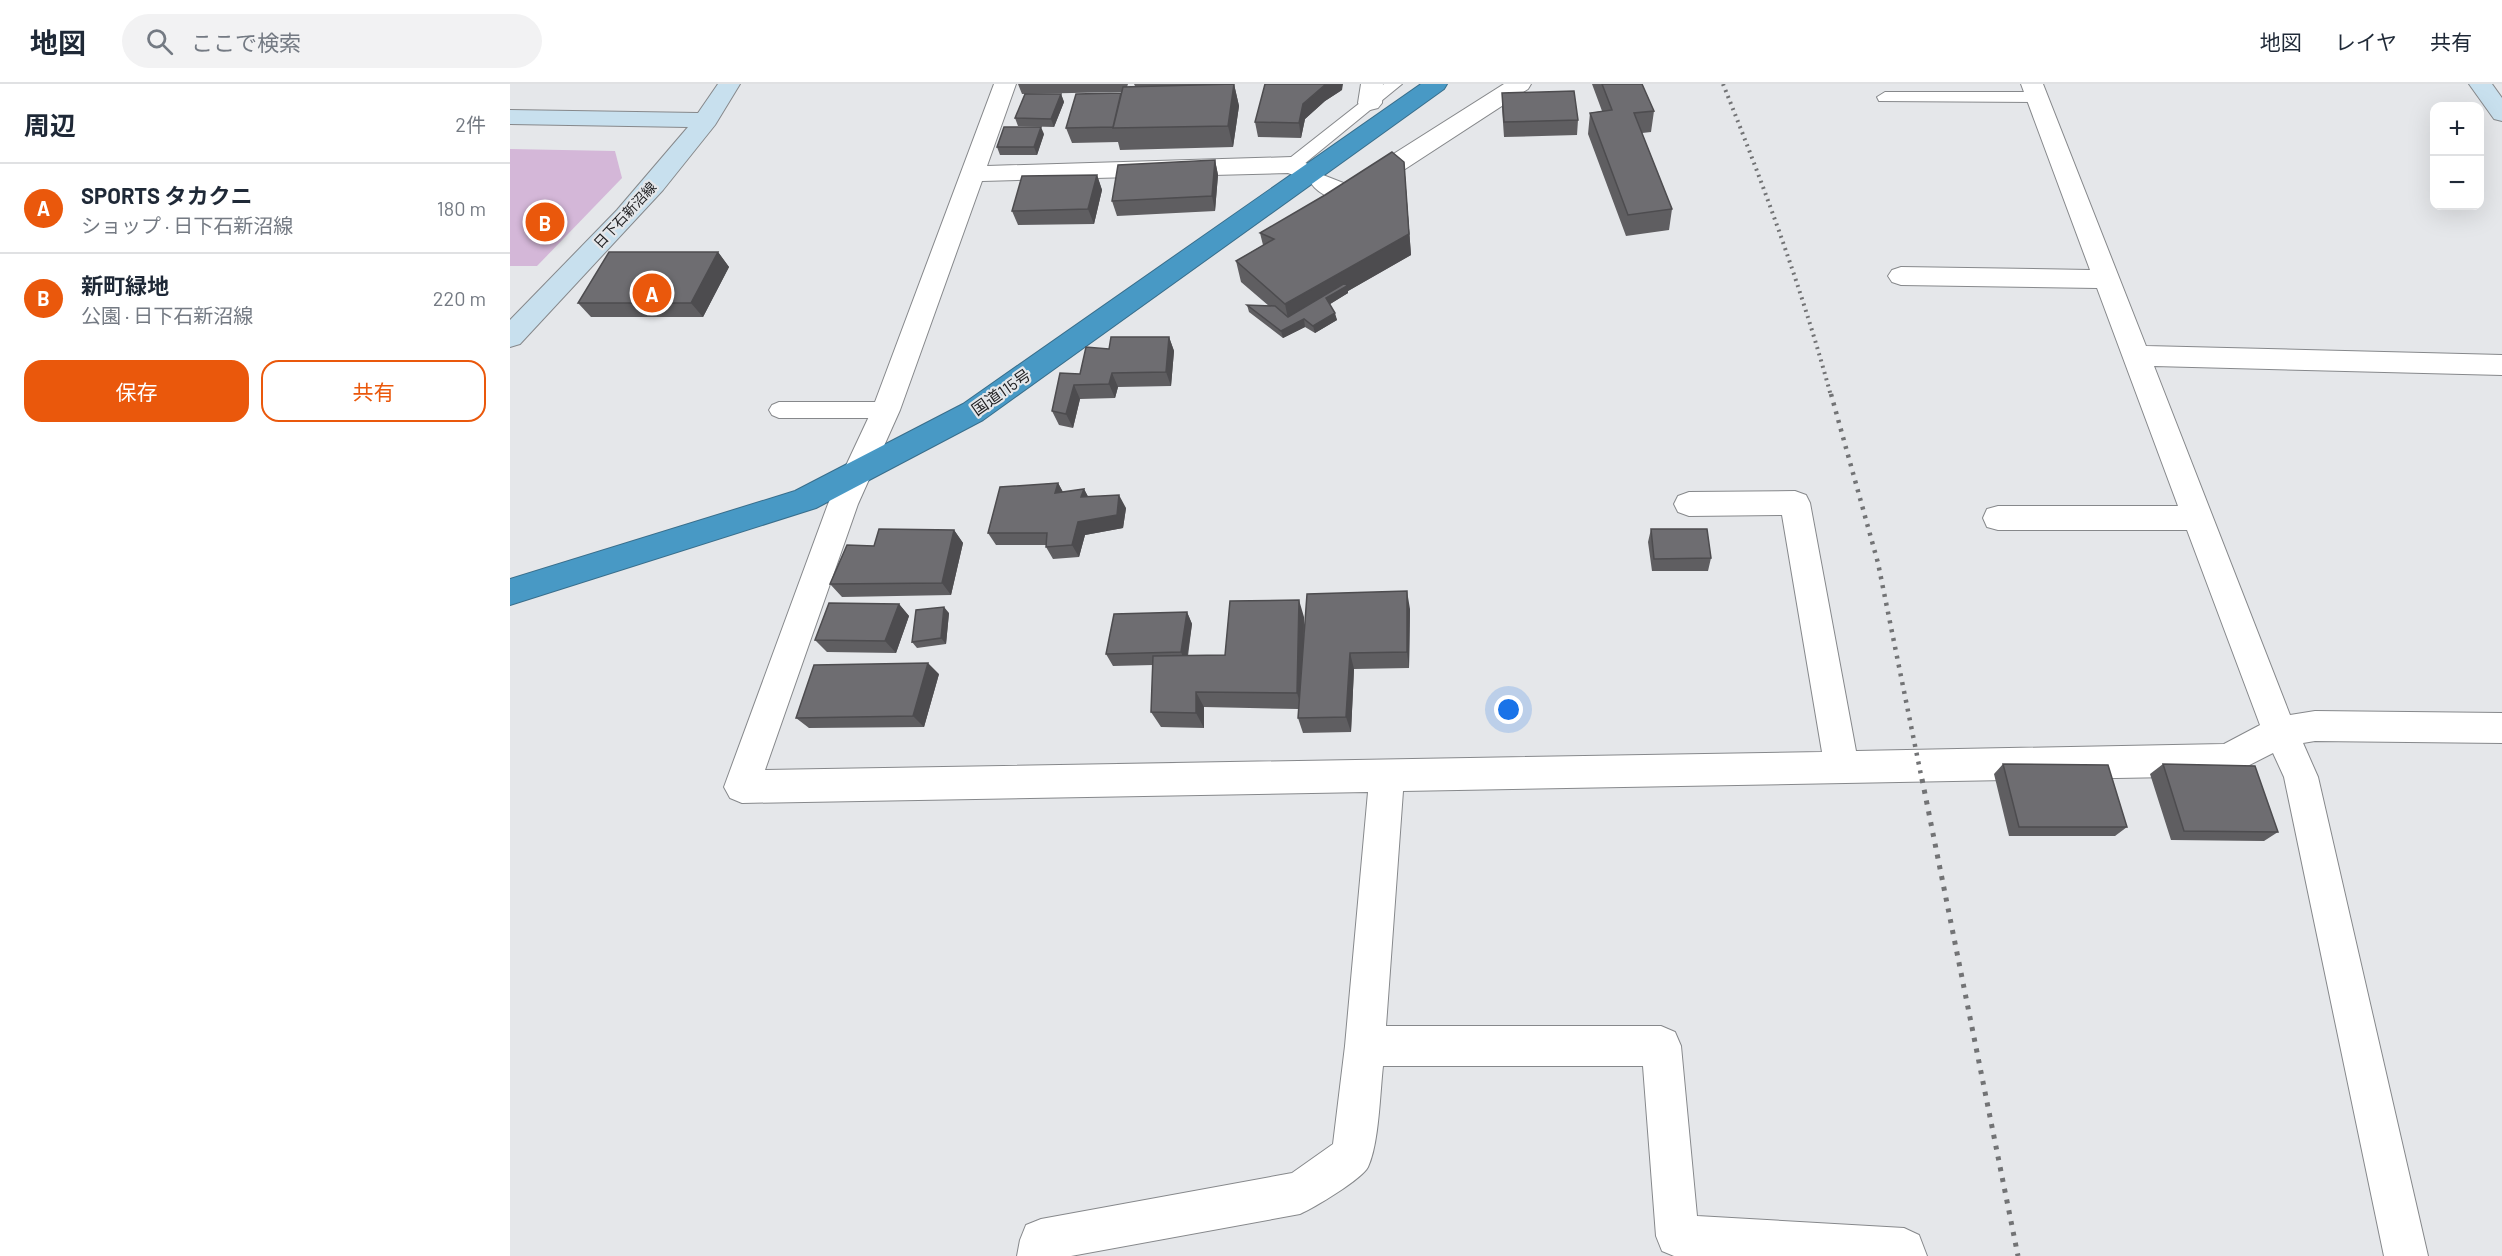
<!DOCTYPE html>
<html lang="ja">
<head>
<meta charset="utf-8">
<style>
	body { margin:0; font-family:Barlow,"Noto Sans JP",sans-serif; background:#f2f2f3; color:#1f2937 }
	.controls { position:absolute; right:18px; top:18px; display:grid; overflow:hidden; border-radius:12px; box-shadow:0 6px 24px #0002 }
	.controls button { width:54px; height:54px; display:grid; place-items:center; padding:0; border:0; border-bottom:2px solid #e0e1e3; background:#fff; color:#1f2937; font:30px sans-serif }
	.you { position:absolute; left:999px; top:626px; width:21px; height:21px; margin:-15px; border:4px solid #fff; border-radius:50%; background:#1a73e8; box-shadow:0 0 0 9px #1a73e833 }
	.badge { display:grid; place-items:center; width:39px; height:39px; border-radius:50%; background:#ea580c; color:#fff; font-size:20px; font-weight:700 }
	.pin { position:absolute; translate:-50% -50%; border:3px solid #fff; box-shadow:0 2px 6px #0006 }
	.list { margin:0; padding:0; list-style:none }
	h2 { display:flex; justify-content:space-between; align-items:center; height:78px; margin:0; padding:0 24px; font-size:26px }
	h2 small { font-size:20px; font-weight:400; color:#747a83 }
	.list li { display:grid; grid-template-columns:39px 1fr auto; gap:18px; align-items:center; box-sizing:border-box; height:90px; padding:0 24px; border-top:2px solid #e0e1e3 }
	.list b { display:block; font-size:22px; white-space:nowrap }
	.list p { margin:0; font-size:20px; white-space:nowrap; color:#747a83 }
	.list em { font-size:20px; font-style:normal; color:#747a83 }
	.actions { display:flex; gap:12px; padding:18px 24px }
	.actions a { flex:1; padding:14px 0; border:2px solid #ea580c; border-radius:18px; text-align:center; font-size:21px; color:#ea580c }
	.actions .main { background:#ea580c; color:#fff }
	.icon { flex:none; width:33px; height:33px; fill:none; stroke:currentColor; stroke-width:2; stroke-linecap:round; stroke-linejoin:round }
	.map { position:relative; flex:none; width:1992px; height:1172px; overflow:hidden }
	header { display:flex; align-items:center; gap:36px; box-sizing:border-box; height:84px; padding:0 30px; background:#fff; border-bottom:2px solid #e0e1e3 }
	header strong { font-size:28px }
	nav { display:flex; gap:33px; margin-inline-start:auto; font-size:21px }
	.search { width:420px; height:54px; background:#f2f2f3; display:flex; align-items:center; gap:15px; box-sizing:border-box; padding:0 21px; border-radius:33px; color:#747a83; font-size:22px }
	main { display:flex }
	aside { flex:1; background:#fff }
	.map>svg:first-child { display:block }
	.green { fill:#d4b7d8 }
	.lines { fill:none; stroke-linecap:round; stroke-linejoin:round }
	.lane-casing { stroke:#86888b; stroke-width:2 }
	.street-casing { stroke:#86888b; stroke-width:2 }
	.secondary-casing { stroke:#86888b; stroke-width:2 }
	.highway-casing { stroke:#396e8b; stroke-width:2 }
	.lane { fill:#fff; fill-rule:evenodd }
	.street { fill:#fff; fill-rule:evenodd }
	.secondary { fill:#c8e0ee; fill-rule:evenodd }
	.highway { fill:#4899c5; fill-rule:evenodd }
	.rail-far2 { stroke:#727375; stroke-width:4; stroke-dasharray:2 4.5; stroke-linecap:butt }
	.rail-far1 { stroke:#727375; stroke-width:4.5; stroke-dasharray:3 6; stroke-linecap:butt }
	.rail { stroke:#727375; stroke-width:5; stroke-dasharray:4 7; stroke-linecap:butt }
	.wall { fill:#5f5e61 }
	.shaded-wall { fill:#4d4c4f }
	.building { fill:#6e6d71; stroke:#4d4c4f; stroke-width:1.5 }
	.labels { text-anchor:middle; stroke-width:4.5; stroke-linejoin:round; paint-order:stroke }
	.far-street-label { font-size:14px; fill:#1e1e20; stroke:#e5e7ea }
	.street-label { font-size:16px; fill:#1e1e20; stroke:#e5e7ea }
</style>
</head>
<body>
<header>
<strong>地図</strong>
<div class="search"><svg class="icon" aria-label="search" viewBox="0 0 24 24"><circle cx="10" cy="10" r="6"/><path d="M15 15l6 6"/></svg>ここで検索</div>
<nav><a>地図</a><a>レイヤ</a><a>共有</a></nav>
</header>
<main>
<aside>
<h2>周辺<small>2件</small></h2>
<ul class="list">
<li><span class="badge">A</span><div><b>SPORTS タカクニ</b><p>ショップ · 日下石新沼線</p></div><em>180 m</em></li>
<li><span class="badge">B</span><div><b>新町緑地</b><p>公園 · 日下石新沼線</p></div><em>220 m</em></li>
</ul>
<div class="actions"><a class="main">保存</a><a>共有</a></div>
</aside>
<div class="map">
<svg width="1992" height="1172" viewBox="0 0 1992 1172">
	<rect width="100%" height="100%" fill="#e5e7ea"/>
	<path class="green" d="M0,65L105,67L112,94L27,182H0Z"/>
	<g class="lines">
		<defs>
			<path id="lane" d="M874,0H892L788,85H776L773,81L776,77Z
				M1375,8H1527L1535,13L1527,18L1369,17L1367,13Z
				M269,318H376L383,321L386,326L383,331L376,334H269L262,331L259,326L262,321Z"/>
			<path id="street" d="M484,0H506L477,82L782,73L800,81L803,86L800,91L791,94L778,89L472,97L390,326L348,420L255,686L1312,668L1272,431L1179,432L1168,428L1164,420L1168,412L1179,408L1285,407L1296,411L1300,419L1346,667L1714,660L1750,641L1677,446H1488L1477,443L1473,434L1477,425L1488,422H1668L1587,204L1391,201L1382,198L1378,192L1382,186L1391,183L1580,186L1511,0H1533L1636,262L1992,271V291L1644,282L1780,631L1805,627L1992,629V659L1805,657L1793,659L1808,693L1918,1172H1874L1774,693L1763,669L1718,692L893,707L876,942H1151L1165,948L1171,962L1187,1132L1394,1144L1409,1151L1417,1172H1164L1152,1167L1146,1152L1133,982H873C870,1008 869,1060 858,1083C852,1095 804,1124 790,1130L561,1172H507L510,1156L516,1141L531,1135L782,1089L823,1060L835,962L858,708L232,719L220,714L214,703L318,420L362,326Z
				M851,0H873L872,19L868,24L860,26L852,24L848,19Z
				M994,0H1021L1018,5L846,117C832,120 809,112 801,99L804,93L813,91L836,100Z"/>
			<path id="secondary" d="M208,0H230L205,41L153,106L10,260L0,263V236L107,126L178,43L0,40V26L188,29Z
				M1959,0H1982L1992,14V37L1984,35Z"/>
			<path id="highway" d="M911,0H937L934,5L473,336L306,424L0,521V495L285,407L453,320Z"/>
		</defs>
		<use href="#lane" class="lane-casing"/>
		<use href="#street" class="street-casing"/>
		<use href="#secondary" class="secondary-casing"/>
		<use href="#highway" class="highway-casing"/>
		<use href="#lane" class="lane"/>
		<use href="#street" class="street"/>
		<use href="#secondary" class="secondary"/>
		<use href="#highway" class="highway"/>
		<path class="rail-far2" d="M1213,0C1254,102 1292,205 1321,312"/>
		<path class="rail-far1" d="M1321,310L1368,479L1412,696"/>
		<path class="rail" d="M1412,695L1508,1172"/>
	</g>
	<path class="wall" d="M508,0H618L617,3L625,2L624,0H724L729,22L723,63L610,66L608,58L562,59L556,44L612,8L512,10Z
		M1082,0H1132L1144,27L1141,48L1132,49L1162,125L1159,146L1116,152L1078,50L1080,29L1092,27Z
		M832,6L815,17L795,35L791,54L748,53L745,38Z
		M992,9L1068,36L1067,51L994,53L992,24Z
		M551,10L554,18L544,43L508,42L505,34Z
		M534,50L527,71H490L487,63Z
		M705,76L708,91L705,127L607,132L602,117Z
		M894,78L901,171L838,207V209L820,220L827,236L805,249L795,243L773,254L739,228L737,221L759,222L731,198L726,177L753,161L750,149Z
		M587,91L592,106L584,140L508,141L502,127Z
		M208,168L219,183L193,233H81L68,219Z
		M659,253L664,267L661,302L608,303L605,314L570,315L563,344L549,341L542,327L570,290L599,265Z
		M548,399L553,408L574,405L578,413L616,424L613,444L575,451L569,473L543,475L536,463V461H486L478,449Z
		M1141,445L1201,474L1198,487H1142L1138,458Z
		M444,446L453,459L441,511L332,513L320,500L364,462Z
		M389,520L399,532L386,569L317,568L305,556Z
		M900,525L899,584L844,585L841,648L793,649L788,634V625L694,623V644L651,643L641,628L643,581L603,582L596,570L677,528L682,540L678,572L715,571L794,533V551Z
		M439,529L436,560L407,564L402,558Z
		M429,590L414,643L299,644L286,634Z
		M1493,680L1617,743L1605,752H1499L1484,690Z
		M1653,680L1768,748L1754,757L1661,756L1640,690Z"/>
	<path class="shaded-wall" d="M724,0L729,22L723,63L718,42Z
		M816,0H833L832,6L815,17L795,35L791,54L789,39L793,20Z
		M551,10L554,18L544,43L541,35Z
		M531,43L534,50L527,71L524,63Z
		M705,76L708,91L705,127L702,112Z
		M894,78L901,171L838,207V209L817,222L779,240L775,220Z
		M587,91L592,106L584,140L578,125Z
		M208,168L219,183L193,233L181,219Z
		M825,229L827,236L805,249L803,242Z
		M794,235L795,243L773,254L771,247Z
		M659,253L664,267L661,302L656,288Z
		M602,289L608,303L605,314L599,300Z
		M564,301L570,315L563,344L556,330Z
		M548,399L555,412L545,409Z
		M574,405L581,418L571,413Z
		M609,411L616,424L613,444L575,451L569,473L562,461L568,438Z
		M444,446L453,459L441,511L432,499Z
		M897,507L900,525L899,584L897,568Z
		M789,516L794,533L792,625L787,609Z
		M389,520L399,532L386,569L375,557Z
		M434,523L439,529L436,560L431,554Z
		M677,528L682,540L676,580L671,568Z
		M840,569L844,585L841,648L836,633Z
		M418,579L429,590L414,643L403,632Z
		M686,608L694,623V644L686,629Z"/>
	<path class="building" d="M724,0L718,42L603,44L613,3Z
		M755,0H816L793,20L789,39L745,38Z
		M1092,0H1132L1144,27L1124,29L1162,125L1118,131L1080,29L1102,26Z
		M1064,7L1068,36L994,38L992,9Z
		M611,9L603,43L556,44L566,10Z
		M515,10H551L541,35L505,34Z
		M494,43H531L524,63H487Z
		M882,68L894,78L899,150L775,220L726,177L764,155L750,149L815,111Z
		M705,76L702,112L602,117L608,81Z
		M587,91L578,125L502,127L512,92Z
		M99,168H208L181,219H68Z
		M835,199L837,202L816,214L825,229L803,242L794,235L771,247L737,221L765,222L778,233Z
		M601,253H659L656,288L602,289L599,300L564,301L556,330L542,327L550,289L570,290L576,263L599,265Z
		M548,399L545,409L574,405L571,413L609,411L607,431L568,438L562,461L536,463L537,449H478L490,403Z
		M369,445L444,446L432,499L320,500L337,461L364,462Z
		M1141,445H1197L1201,474L1144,475Z
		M897,507V568L840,569L836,633L788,634L797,510Z
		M789,516L787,609L686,608V629L641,628L643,572L715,571L720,517Z
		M319,519L389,520L375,557L305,556Z
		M434,523L431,554L402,558L406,526Z
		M677,528L671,568L596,570L604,530Z
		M418,579L403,632L286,634L304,581Z
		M1493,680L1598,681L1617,743H1509Z
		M1653,680L1745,682L1768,748L1674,747Z"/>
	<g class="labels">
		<g class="far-street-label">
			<text transform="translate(115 131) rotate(-47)" y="5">日下石新沼線</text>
		</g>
		<g class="street-label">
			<text transform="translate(491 308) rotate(-35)" y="6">国道115号</text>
		</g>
	</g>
</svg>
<div class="controls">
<button>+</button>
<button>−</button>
</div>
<div class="you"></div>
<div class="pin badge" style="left:142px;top:209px">A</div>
<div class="pin badge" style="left:35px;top:138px">B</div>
</div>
</main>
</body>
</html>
